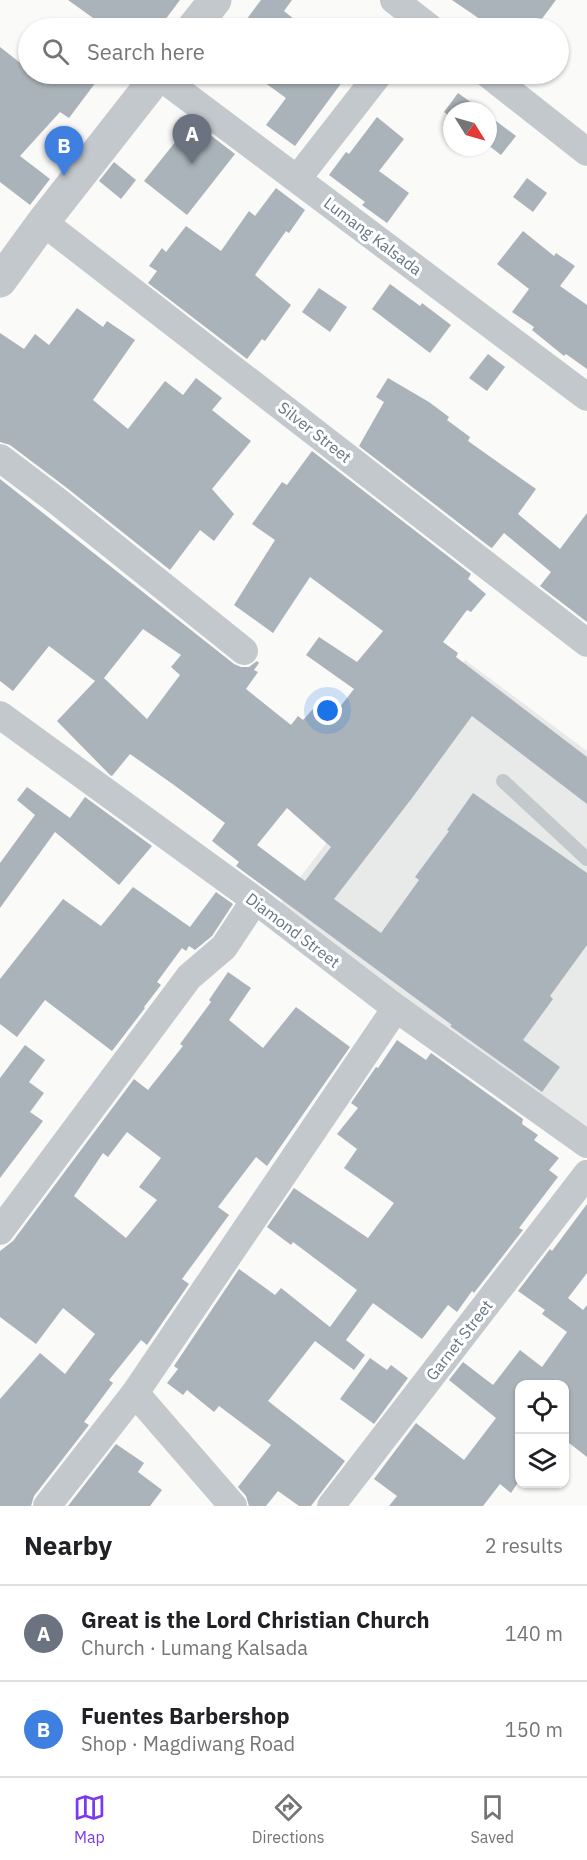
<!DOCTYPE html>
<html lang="en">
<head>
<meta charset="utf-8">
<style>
	body { margin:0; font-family:"IBM Plex Sans",sans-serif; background:#f2f2f2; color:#202124 }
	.controls { position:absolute; right:18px; bottom:18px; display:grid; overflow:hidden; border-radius:12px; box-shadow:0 2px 4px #0004 }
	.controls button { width:54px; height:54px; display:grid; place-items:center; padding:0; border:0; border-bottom:2px solid #e0e0e0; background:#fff; color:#202124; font:30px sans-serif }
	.compass { position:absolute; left:443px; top:102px; width:54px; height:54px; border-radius:50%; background:#fff; box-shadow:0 2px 4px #0004; rotate:127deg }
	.you { position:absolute; left:328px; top:711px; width:21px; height:21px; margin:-15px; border:4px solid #fff; border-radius:50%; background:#1a73e8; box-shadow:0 0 0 9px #1a73e833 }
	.badge { display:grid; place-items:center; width:39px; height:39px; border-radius:50%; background:#7c3aed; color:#fff; font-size:20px; font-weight:700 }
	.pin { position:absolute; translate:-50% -50px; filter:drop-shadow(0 2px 3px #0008) }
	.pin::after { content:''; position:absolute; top:32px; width:21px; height:18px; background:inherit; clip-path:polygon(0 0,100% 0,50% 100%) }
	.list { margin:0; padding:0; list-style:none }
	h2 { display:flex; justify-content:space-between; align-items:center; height:78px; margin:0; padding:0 24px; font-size:26px }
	h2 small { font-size:20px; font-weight:400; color:#757577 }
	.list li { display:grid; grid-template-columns:39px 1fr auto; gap:18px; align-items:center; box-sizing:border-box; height:96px; padding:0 24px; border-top:2px solid #e0e0e0 }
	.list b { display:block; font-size:22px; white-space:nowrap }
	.list p { margin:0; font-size:20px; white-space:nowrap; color:#757577 }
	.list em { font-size:20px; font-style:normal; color:#757577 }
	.icon { flex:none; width:33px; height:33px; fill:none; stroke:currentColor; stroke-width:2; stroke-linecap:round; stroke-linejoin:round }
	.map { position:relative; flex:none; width:587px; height:1506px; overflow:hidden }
	.search { position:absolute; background:#fff; box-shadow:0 2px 4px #0004; left:18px; right:18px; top:18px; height:66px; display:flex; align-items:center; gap:15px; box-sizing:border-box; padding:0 21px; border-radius:33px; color:#757577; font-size:22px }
	.sheet { height:270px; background:#fff }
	nav { display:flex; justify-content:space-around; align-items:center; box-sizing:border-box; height:84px; border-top:2px solid #e0e0e0; background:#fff; font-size:16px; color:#757577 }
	nav a { display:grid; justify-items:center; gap:3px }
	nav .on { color:#7c3aed }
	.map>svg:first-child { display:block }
	.built { fill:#e8e9e9 }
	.building { fill:#aab3b9; fill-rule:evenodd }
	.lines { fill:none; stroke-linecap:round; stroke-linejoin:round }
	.service { stroke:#c3c8cc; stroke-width:14 }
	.minor { stroke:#c3c8cc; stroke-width:28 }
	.tertiary { stroke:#c3c8cc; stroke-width:33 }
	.labels { text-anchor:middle; stroke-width:6; stroke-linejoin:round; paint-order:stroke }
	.street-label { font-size:16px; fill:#657683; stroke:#fff }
</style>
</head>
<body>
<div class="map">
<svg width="587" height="1506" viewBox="0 0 587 1506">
	<rect width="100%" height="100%" fill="#fafaf8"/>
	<path class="built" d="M465,660L587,751V1138L277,908Z"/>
	<path class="building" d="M68,0H180L159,28H107Z
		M261,0H292L284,11L305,28H240Z
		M452,0H556L535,28H493Z
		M0,47L28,69V74H84L96,82L69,118L60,112L20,156L50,179L30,205L0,182Z
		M253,74H348L295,146L266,125L286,98Z
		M458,93L483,111H452V118L444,112Z
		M488,115L516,136L501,155L488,145Z
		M377,117L404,139L379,171L409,193L387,223L362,205L365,202L329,175L346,152L349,154Z
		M192,121L235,154L187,215L144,181Z
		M114,162L136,180L121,199L99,181Z
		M527,178L547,193L533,212L513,197Z
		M276,188L305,210L289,233L286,231L255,275L291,305L265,341L262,339L247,359L148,283L157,271L149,266L162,248L166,252L186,226L221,251L249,211L255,216Z
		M523,231L554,256L556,253L575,266L560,286L587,305V369L566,354L564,356L532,330L534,327L512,312L529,289L497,264Z
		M390,284L420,306L422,303L451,325L430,353L372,309Z
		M319,288L347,307L330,332L302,312Z
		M77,308L103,327L107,321L135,340L93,400L128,429L165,381L183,395L196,378L222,398L212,410L251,441L212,489L234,514L214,541L200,530L170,570L67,488L10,445L0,442V333L24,349L35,334L49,345Z
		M488,354L505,367L487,391L469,378Z
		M388,378L429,402L449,417L447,420L470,437L468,441L536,489L518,514L560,549L587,513V622L540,586L551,572L504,533L492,548L490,547L359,446L384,402L376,397Z
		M312,451L471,574L468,579L486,594L471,612L467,610L443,642L458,653L456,657L587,757V804L472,716L412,798L334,899L381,933L419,880L415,877L449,831L447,830L473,793L587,873V945L550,996L553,999L523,1040L560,1067L542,1092L450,1026L452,1025L236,866L239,862L212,841L225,823L174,785L130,754L112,776L110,775L57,721L95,681L49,646L13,691L0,681V479L234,664L241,667H249L257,661L259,663L254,670L258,672L246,689L291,725L298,716L303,720L313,709L328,722L354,689L306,655L319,637L357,662L383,631L310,577L273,633L234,605L275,540L252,524L282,482L287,485ZM143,629L181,655L171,667L180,675L147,719L104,678ZM287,808L331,847L305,881L257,845Z
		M27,787L70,818L85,797L152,846L119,885L55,832L0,908V863L35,815L17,800Z
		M133,887L190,927L216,892L233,904L212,936L195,950L189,946L186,951L182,948L157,982L161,985L144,1007L145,1008L112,1051L45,1000L17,1037L0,1024V979L63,899L101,926Z
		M228,972L251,988L229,1020L263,1048L296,1007L350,1047L267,1166L256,1157L218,1207L229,1215L182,1279L189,1284L147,1345L141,1340L109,1380L113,1383L84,1422L89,1425L34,1496L31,1506H0V1399L40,1353L65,1374L95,1334L63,1308L36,1344L0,1317V1251L13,1241L134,1079L148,1090L183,1046L180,1044L211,1002L209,1000ZM127,1132L161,1158L139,1187L157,1200L126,1238L74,1196L103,1153L108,1157Z
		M397,1040L426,1060L431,1053L523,1119L522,1124L538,1135L534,1140L559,1158L549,1170L558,1177L519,1228L523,1230L474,1293L472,1291L457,1312L448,1305L422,1339L373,1303L346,1340L365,1355L354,1370L315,1341L268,1401L345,1461L311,1506H299L278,1491L266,1506H249L246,1496L238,1487L271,1445L219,1406L214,1412L187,1390L183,1395L167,1383L178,1369L174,1366L239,1269L275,1295L281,1288L330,1327L357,1290L293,1242L291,1245L267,1227L294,1188L368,1238L394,1203L344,1168L357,1149L337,1134L358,1108L351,1103L376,1067L378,1068Z
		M25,1045L45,1060L29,1082L44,1093L30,1112L43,1121L0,1178V1078Z
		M587,1204V1273L568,1298L583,1310L587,1305V1457L564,1439V1384H519V1481L511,1493L500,1484L483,1506H389L397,1496L374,1479L416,1423L464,1460L496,1418L449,1380L463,1362L493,1385L520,1350L542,1367L567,1332L542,1314L545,1310L518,1291L550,1249L552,1251Z
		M370,1358L387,1370L391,1365L408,1378L374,1424L340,1399Z
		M116,1444L144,1463L138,1472L162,1490L150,1506H68Z"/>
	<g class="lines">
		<path class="service" d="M503,781L587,859"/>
		<path class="minor" d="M394,0L430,28
			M488,74L587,152
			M158,75L587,397
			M297,179L379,74
			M43,222L587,643
			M0,458L57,501L244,651
			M0,715L255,900L396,1008L587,1144
			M0,1231L189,977L224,947L255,900
			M135,1393L233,1506
			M47,1506L135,1393L396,1008
			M331,1506L587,1174"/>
		<path class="tertiary" d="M193,28L215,0
			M0,281L43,222L159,74"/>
	</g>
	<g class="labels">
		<g class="street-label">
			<text transform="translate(373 236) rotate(37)" y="6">Lumang Kalsada</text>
			<text transform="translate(315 432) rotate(38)" y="6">Silver Street</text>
			<text transform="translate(293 930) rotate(37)" y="6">Diamond Street</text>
			<text transform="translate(459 1340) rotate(-52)" y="6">Garnet Street</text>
		</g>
	</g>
</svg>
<div class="controls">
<button><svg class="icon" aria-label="locate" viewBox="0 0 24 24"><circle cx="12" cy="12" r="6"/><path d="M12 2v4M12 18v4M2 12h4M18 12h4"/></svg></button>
<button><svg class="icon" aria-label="layers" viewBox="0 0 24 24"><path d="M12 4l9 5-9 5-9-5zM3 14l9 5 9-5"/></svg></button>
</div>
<svg class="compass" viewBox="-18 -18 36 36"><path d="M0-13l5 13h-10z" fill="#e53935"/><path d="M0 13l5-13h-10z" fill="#757577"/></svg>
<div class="you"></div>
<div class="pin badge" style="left:192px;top:164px;background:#6b7280">A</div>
<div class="pin badge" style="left:64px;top:176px;background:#3f7fe0">B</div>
<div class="search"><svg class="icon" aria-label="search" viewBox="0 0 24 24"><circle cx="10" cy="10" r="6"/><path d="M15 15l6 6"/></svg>Search here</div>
</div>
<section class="sheet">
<h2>Nearby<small>2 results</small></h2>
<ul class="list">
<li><span class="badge" style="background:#6b7280">A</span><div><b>Great is the Lord Christian Church</b><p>Church · Lumang Kalsada</p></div><em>140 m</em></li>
<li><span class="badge" style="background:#3f7fe0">B</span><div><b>Fuentes Barbershop</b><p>Shop · Magdiwang Road</p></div><em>150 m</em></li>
</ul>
</section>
<nav>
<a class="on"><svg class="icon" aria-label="map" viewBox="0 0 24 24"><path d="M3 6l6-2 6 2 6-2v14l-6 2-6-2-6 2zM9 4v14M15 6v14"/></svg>Map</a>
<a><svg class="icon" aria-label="directions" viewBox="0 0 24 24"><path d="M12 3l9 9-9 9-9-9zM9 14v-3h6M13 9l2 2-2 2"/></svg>Directions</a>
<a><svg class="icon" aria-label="saved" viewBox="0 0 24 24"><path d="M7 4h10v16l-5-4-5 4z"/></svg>Saved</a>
</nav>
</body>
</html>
